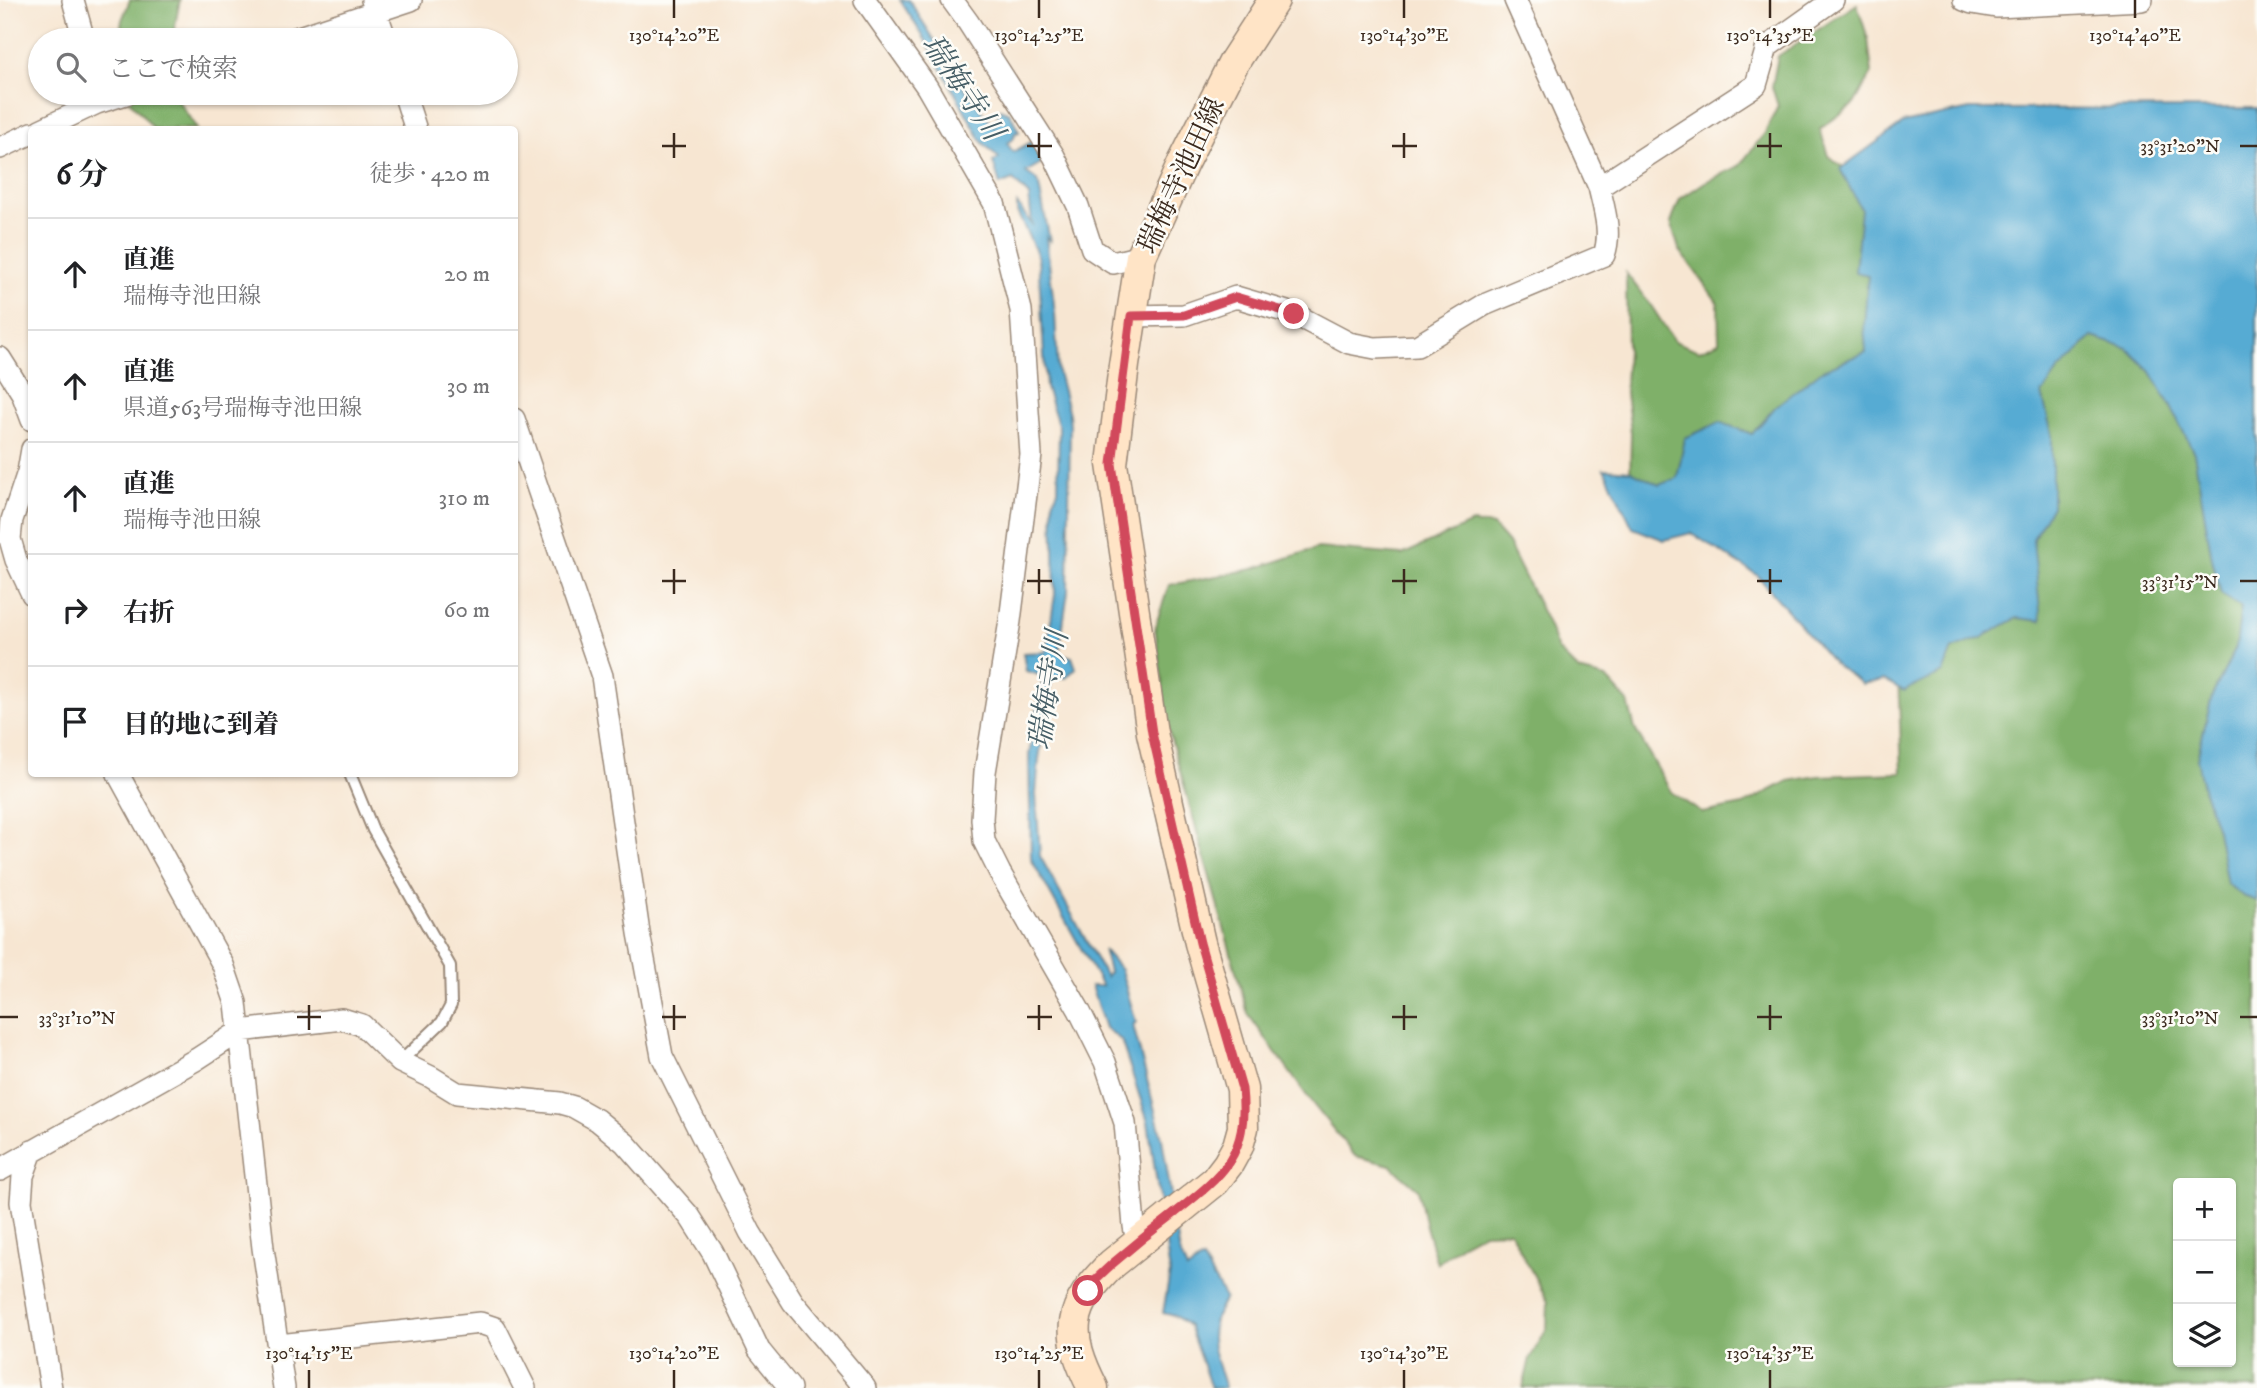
<!DOCTYPE html>
<html lang="ja">
<head>
<meta charset="utf-8">
<style>
	body { margin:0; font-family:"IM FELL DW Pica","Noto Serif JP",serif; background:#f2f2f2; color:#202124 }
	.controls { position:absolute; right:21px; bottom:21px; display:grid; overflow:hidden; border-radius:7px; box-shadow:0 2px 5px #0004 }
	.controls button { width:63px; height:63px; display:grid; place-items:center; padding:0; border:0; border-bottom:2px solid #e0e0e0; background:#fff; color:#202124; font:35px sans-serif }
	.stop { position:absolute; width:21px; height:21px; margin:-16px; border:5px solid #d1495b; border-radius:50%; background:#fff }
	.stop.end { background:#d1495b; border-color:#fff; box-shadow:0 2px 7px #0008 }
	.list { margin:0; padding:0; list-style:none }
	h2 { display:flex; justify-content:space-between; align-items:center; height:91px; margin:0; padding:0 28px; font-size:30px }
	h2 small { font-size:23px; font-weight:400; color:#757577 }
	.list li { display:grid; grid-template-columns:46px 1fr auto; gap:21px; align-items:center; box-sizing:border-box; height:112px; padding:0 28px; border-top:2px solid #e0e0e0 }
	.list b { display:block; font-size:26px; white-space:nowrap }
	.list p { margin:0; font-size:23px; white-space:nowrap; color:#757577 }
	.list em { font-size:23px; font-style:normal; color:#757577 }
	.icon { flex:none; width:38px; height:38px; fill:none; stroke:currentColor; stroke-width:2; stroke-linecap:round; stroke-linejoin:round }
	.map { position:relative; flex:none; width:2257px; height:1388px; overflow:hidden }
	.search { position:absolute; background:#fff; box-shadow:0 2px 5px #0004; left:28px; top:28px; width:490px; height:77px; display:flex; align-items:center; gap:18px; box-sizing:border-box; padding:0 24px; border-radius:38px; color:#757577; font-size:26px }
	.panel { position:absolute; background:#fff; box-shadow:0 2px 5px #0004; left:28px; top:126px; width:490px; height:651px; border-radius:7px }
	.map>svg:first-child { display:block }
	.forest { fill:#7fb069; stroke:#5d6d44; stroke-width:2; fill-rule:evenodd }
	.water { fill:#57abd3; stroke:#496a78; stroke-width:2 }
	.lines { fill:none; stroke-linecap:round; stroke-linejoin:round }
	.service-casing { stroke:#998878; stroke-width:14 }
	.minor-casing { stroke:#998878; stroke-width:24 }
	.secondary-casing { stroke:#998878; stroke-width:33 }
	.service { stroke:#fff; stroke-width:10 }
	.minor { stroke:#fff; stroke-width:21 }
	.secondary { stroke:#ffe4c6; stroke-width:30 }
	.route { stroke:#d1495b; stroke-width:9 }
	.ticks { fill:none; stroke:#3b2a1e; stroke-width:2.5 }
	.labels { text-anchor:middle; stroke-width:5; stroke-linejoin:round; paint-order:stroke }
	.street-label { font-size:28px; fill:#3b2a1e; stroke:#fdfcf7 }
	.water-label { font-size:30px; font-style:italic; fill:#465e66; stroke:#fdfcf7 }
	.ticks-label { font-size:18px; text-anchor:middle; fill:#3b2a1e; stroke:#fdfcf7; stroke-width:5; stroke-linejoin:round; paint-order:stroke }
</style>
</head>
<body>
<div class="map">
<svg width="2257" height="1388" viewBox="0 0 2257 1388">
	<rect width="100%" height="100%" fill="#fdfcf7"/>
	<filter id="ink" filterUnits="userSpaceOnUse"><feTurbulence type="fractalNoise" baseFrequency=".0143" numOctaves="2"/><feDisplacementMap in="SourceGraphic" scale="14" xChannelSelector="R" yChannelSelector="G"/><feConvolveMatrix kernelMatrix="1 2 1 2 8 2 1 2 1" color-interpolation-filters="sRGB"/></filter>
	<filter id="wash" filterUnits="userSpaceOnUse"><feTurbulence type="fractalNoise" baseFrequency=".00686" numOctaves="4" result="noise"/><feDisplacementMap in="SourceGraphic" scale="28" xChannelSelector="R" yChannelSelector="G"/><feGaussianBlur stdDeviation="1.57" result="paint"/><feColorMatrix in="noise" values="0 0 0 0 0 0 0 0 0 0 0 0 0 0 0 0 0 1.4 0 .05"/><feComposite in="paint" operator="in"/></filter>
	<g filter="url(#wash)">
		<rect width="100%" height="100%" fill="#f7e6d2"/>
		<path class="forest" d="M130,0H180L172,40H119L122,20Z
			M1857,4L1868,39L1872,73L1854,104L1820,129L1828,156L1858,178L1882,316L1863,371L1673,490L1630,481L1631,432L1625,386L1627,350L1626,273L1652,307L1674,341L1699,351L1719,342L1718,303L1679,249L1671,223L1680,199L1705,182L1739,166L1765,133L1778,106L1772,87L1778,56Z
			M127,93H173L197,129H154L130,101Z
			M2102,315L2179,361L2257,567V1388H1523L1530,1358L1547,1329L1548,1302L1510,1231L1484,1232L1460,1245L1437,1264L1425,1223L1418,1189L1390,1165L1355,1156L1312,1103L1248,1014L1168,728L1155,627L1169,585L1253,569L1318,548L1402,555L1472,523L1493,526L1508,543L1547,622L1558,650L1579,671L1606,678L1628,702L1635,729L1671,792L1702,813L1743,805L1788,781L1818,776L1902,773L1897,651L2031,356ZM2178,1183H2231V1362H2178Z"/>
		<path class="water" d="M900,0H909L968,93L994,127L1000,109L1010,113L1019,132L1015,133L1014,138L1007,143L1013,152L1033,141L1046,160L1026,172L1038,181L1050,241L1046,237L1055,313L1058,372L1069,414L1070,425L1068,591L1059,653L1072,657L1076,668L1066,678L1058,676L1051,682L1039,759L1036,794L1040,856L1106,977L1109,972L1103,949L1121,970L1136,1022L1133,1025L1162,1138L1180,1254L1187,1270L1199,1261L1203,1260L1225,1298C1203,1336 1213,1349 1225,1388H1211L1189,1326L1175,1316L1163,1313L1170,1273L1148,1122L1121,1040L1105,1028L1091,986H1102L1031,859L1029,755L1043,676L1026,671L1023,653L1046,652L1055,595L1053,502L1058,490L1059,427L1046,388L1038,256L1017,212V204L1032,224L1029,196L1013,180L1000,185L993,162L999,158L982,142L926,41Z
			M2257,108V901L2243,896L2227,884L2217,830L2203,788L2197,759L2212,696L2236,647L2241,607L2221,594L2212,559L2194,453L2170,405L2151,372L2127,348L2092,337L2059,370L2042,394L2052,434V506L2033,539L2041,621L2017,618L1981,638L1952,649L1943,673L1904,691L1884,680L1862,684L1834,664L1757,575L1691,533L1664,540L1633,528L1604,469L1631,471L1659,485L1677,478L1685,438L1720,422L1752,434L1776,406L1822,370L1866,352L1864,326L1868,275L1855,272L1861,209L1840,169L1903,123L1970,109Z"/>
	</g>
	<g filter="url(#ink)">
		<g class="lines">
			<defs>
				<path id="service" d="M350,774L373,830L450,966L451,1005L442,1022L400,1062"/>
				<path id="minor" d="M73,0L84,40
					M372,0L386,40
					M865,0L927,87L994,203L1021,310L1031,455L1010,621L985,772L982,819L984,841L1000,873L1079,1010L1105,1062L1125,1123L1134,1226L1137,1242
					M952,0L968,22L1054,156L1078,206L1092,249L1113,263L1141,256
					M1964,0L1972,3L1996,7L2142,0
					M290,40L411,0
					M404,93L416,130
					M40,130L97,103L129,93
					M0,148L32,133
					M1599,187L1756,85L1767,47L1833,0
					M1131,316L1184,315L1236,297L1294,314L1349,343L1375,348L1417,346L1484,305L1604,255C1612,233 1604,209 1599,187L1515,0
					M0,358L22,393L32,420
					M514,419L602,676L639,933L662,1056L750,1232L793,1302L865,1388
					M32,449L28,472L12,520L10,539L16,560L32,594
					M118,774L223,965L236,1003L263,1248L284,1388
					M32,1151L23,1176L21,1202L51,1388
					M0,1170L197,1059L240,1031L342,1019L362,1025L400,1062L431,1077L457,1093L560,1103L574,1107L597,1120L625,1143L690,1217L713,1253L759,1350L790,1388
					M279,1345L480,1323L495,1328L525,1388"/>
				<path id="secondary" d="M1093,1388C1065,1333 1067,1308 1112,1264L1215,1181L1228,1164L1238,1146L1243,1128L1242,1089L1200,943L1152,733L1112,464L1124,365L1141,256L1183,163L1234,62L1274,0"/>
			</defs>
			<use href="#service" class="service-casing"/>
			<use href="#minor" class="minor-casing"/>
			<use href="#secondary" class="secondary-casing"/>
			<use href="#service" class="service"/>
			<use href="#minor" class="minor"/>
			<use href="#secondary" class="secondary"/>
		</g>
	</g>
	<g class="lines" filter="url(#ink)">
		<path class="route" d="M1088,1291L1097,1278L1112,1264C1133,1246 1154,1229 1175,1213C1223,1175 1249,1155 1242,1089L1200,943L1152,733L1112,464L1131,316L1184,315L1236,297L1294,314"/>
	</g>
	<path class="ticks" d="M674,0V18M1039,0V18M1404,0V18M1770,0V18M2135,0V18M674,133V158M1039,133V158M1404,133V158M1770,133V158M662,146H686M1027,146H1052M1392,146H1417M1757,146H1782M2240,146H2257M674,569V594M1039,569V594M1404,569V594M1770,569V594M662,581H686M1027,581H1052M1392,581H1417M1757,581H1782M2240,581H2257M309,1005V1030M674,1005V1030M1039,1005V1030M1404,1005V1030M1770,1005V1030M0,1017H18M297,1017H321M662,1017H686M1027,1017H1052M1392,1017H1417M1757,1017H1782M2240,1017H2257M309,1370V1388M674,1370V1388M1039,1370V1388M1404,1370V1388M1770,1370V1388"/>
	<g class="labels">
		<g class="street-label">
			<text transform="translate(1180 175) rotate(-65)" y="10">瑞梅寺池田線</text>
		</g>
		<g class="water-label">
			<text transform="translate(963 87) rotate(56)" y="10">瑞梅寺川</text>
			<text transform="translate(1048 690) rotate(-81)" y="10">瑞梅寺川</text>
		</g>
	</g>
	<g class="ticks-label">
		<text x="674" y="41">130°14'20"E</text>
		<text x="1039" y="41">130°14'25"E</text>
		<text x="1404" y="41">130°14'30"E</text>
		<text x="1770" y="41">130°14'35"E</text>
		<text x="2135" y="41">130°14'40"E</text>
		<text x="2180" y="152">33°31'20"N</text>
		<text x="2180" y="588">33°31'15"N</text>
		<text x="77" y="1024">33°31'10"N</text>
		<text x="2180" y="1024">33°31'10"N</text>
		<text x="309" y="1359">130°14'15"E</text>
		<text x="674" y="1359">130°14'20"E</text>
		<text x="1039" y="1359">130°14'25"E</text>
		<text x="1404" y="1359">130°14'30"E</text>
		<text x="1770" y="1359">130°14'35"E</text>
	</g>
</svg>
<div class="controls">
<button>+</button>
<button>−</button>
<button><svg class="icon" aria-label="layers" viewBox="0 0 24 24"><path d="M12 4l9 5-9 5-9-5zM3 14l9 5 9-5"/></svg></button>
</div>
<div class="stop" style="left:1088px;top:1291px"></div>
<div class="stop end" style="left:1294px;top:314px"></div>
<div class="search"><svg class="icon" aria-label="search" viewBox="0 0 24 24"><circle cx="10" cy="10" r="6"/><path d="M15 15l6 6"/></svg>ここで検索</div>
<section class="panel">
<h2>6 分<small>徒歩 · 420 m</small></h2>
<ul class="list">
<li><svg class="icon" aria-label="ahead" viewBox="0 0 24 24"><path d="M12 20V5M6 11l6-6 6 6"/></svg><div><b>直進</b><p>瑞梅寺池田線</p></div><em>20 m</em></li>
<li><svg class="icon" aria-label="ahead" viewBox="0 0 24 24"><path d="M12 20V5M6 11l6-6 6 6"/></svg><div><b>直進</b><p>県道563号瑞梅寺池田線</p></div><em>30 m</em></li>
<li><svg class="icon" aria-label="ahead" viewBox="0 0 24 24"><path d="M12 20V5M6 11l6-6 6 6"/></svg><div><b>直進</b><p>瑞梅寺池田線</p></div><em>310 m</em></li>
<li><svg class="icon" aria-label="right" viewBox="0 0 24 24"><path d="M7 20v-9h11M14 6l5 5-5 5"/></svg><div><b>右折</b></div><em>60 m</em></li>
<li><svg class="icon" aria-label="arrive" viewBox="0 0 24 24"><path d="M6 21V4h12l-3 4 3 4H6"/></svg><div><b>目的地に到着</b></div></li>
</ul>
</section>
</div>
</body>
</html>
